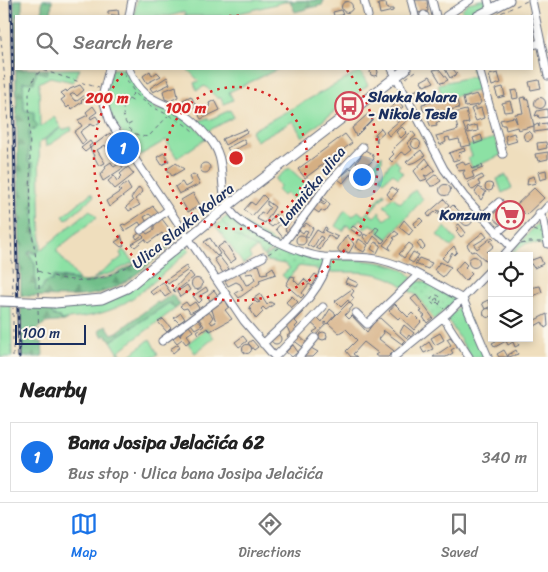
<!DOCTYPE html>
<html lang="en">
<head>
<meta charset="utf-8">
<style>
	body { margin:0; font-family:Sriracha,sans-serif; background:#f2f2f2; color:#222 }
	.controls { position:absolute; right:15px; bottom:15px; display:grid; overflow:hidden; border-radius:0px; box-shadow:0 2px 8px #0003 }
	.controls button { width:45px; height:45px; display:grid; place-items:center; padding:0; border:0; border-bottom:1px solid #e0e0e0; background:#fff; color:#222; font:25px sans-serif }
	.scale { position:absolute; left:15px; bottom:12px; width:71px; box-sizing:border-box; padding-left:5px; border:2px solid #1b2f5e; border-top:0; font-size:14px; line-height:18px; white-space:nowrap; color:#1b2f5e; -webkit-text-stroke:4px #fbf7ec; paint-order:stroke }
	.you { position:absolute; left:361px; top:176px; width:18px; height:18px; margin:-12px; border:4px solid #fff; border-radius:50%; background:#1a73e8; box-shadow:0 0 0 8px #1a73e833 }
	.badge { display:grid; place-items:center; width:32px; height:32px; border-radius:50%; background:#1a73e8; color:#fff; font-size:16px; font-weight:700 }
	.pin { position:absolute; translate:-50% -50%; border:2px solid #fff; box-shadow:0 1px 5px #0006 }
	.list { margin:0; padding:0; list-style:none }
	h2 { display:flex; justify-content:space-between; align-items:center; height:65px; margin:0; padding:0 20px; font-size:21px }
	h2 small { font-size:16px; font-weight:400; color:#767676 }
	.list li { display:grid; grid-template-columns:32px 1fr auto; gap:15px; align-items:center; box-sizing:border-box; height:70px; margin:0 10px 10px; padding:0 10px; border:1px solid #e0e0e0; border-radius:0px }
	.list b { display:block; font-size:19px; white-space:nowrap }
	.list p { margin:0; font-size:16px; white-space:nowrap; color:#767676 }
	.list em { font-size:16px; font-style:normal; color:#767676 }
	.icon { flex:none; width:28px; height:28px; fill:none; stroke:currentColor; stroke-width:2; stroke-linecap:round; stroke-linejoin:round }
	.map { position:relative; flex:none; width:548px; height:357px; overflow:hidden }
	.search { position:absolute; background:#fff; box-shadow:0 2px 8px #0003; left:15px; right:15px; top:15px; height:55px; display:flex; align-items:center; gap:12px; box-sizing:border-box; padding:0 18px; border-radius:0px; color:#767676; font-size:19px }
	.sheet { height:145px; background:#fff }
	nav { display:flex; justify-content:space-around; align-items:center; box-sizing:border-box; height:70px; border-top:1px solid #e0e0e0; background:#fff; font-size:14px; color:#767676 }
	nav a { display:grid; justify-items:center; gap:2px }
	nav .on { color:#1a73e8 }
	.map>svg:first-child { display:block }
	.green { fill:#8ce1a4; stroke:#548881 }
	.forest { fill:url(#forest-firs); stroke:#467774 }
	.park { fill:url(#park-dots); stroke:#548881 }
	.building { fill:#d5af83 }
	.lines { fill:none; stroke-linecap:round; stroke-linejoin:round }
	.minor-casing { stroke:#656c7f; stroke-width:9 }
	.major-casing { stroke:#656c7f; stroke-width:11 }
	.path { stroke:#656c7f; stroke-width:1; stroke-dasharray:4 4; stroke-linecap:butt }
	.minor { stroke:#fff; stroke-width:7 }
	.major { stroke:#fff; stroke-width:9 }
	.rail-casing { stroke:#1b2f5e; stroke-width:3 }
	.rail { stroke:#fbf7ec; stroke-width:1; stroke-dasharray:4; stroke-linecap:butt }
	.major-bridge-casing { stroke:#656c7f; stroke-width:11; stroke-linecap:butt }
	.major-bridge { stroke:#fff; stroke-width:9 }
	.ring { fill:none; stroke:#d62828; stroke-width:2.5; stroke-dasharray:2.5 5 }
	.labels { text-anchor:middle; stroke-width:4; stroke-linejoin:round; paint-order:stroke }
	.poi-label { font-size:15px; font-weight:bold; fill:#1b2f5e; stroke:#fbf7ec; text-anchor:start }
	.street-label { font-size:15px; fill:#1b2f5e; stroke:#fbf7ec }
	.centre { fill:#d62828; stroke:#fbf7ec; stroke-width:2.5 }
	.ring-label { font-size:15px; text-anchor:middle; font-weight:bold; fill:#d62828; stroke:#fbf7ec; stroke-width:4; stroke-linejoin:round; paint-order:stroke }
</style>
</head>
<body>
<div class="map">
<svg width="548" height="357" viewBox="0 0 548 357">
	<defs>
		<pattern id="forest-firs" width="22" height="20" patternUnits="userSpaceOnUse" patternTransform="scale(1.25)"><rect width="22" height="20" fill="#71bf8a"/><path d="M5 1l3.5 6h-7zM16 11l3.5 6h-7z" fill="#5c9c74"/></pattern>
		<pattern id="park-dots" width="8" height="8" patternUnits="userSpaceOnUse" patternTransform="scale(1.25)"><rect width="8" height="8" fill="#8ce1a4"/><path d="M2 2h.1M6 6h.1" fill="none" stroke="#78c190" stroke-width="1.8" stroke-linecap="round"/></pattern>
	</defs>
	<rect width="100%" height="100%" fill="#fbf7ec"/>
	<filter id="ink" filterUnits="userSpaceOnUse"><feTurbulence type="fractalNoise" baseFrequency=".02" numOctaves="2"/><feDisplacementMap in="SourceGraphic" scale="10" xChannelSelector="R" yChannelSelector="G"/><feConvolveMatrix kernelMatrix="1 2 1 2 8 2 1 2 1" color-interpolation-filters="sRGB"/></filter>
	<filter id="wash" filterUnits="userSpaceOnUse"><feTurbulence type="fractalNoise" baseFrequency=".0096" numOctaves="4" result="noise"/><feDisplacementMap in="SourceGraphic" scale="20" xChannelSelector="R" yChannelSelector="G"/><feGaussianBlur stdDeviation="1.12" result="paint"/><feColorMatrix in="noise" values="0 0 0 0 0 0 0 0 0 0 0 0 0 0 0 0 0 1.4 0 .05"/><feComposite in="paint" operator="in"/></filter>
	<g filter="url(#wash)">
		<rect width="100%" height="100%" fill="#efdebd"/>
		<path class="green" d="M137,0H292L228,16H185L184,12L170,16H134Z
			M481,0H487L489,6L473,16H464L462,9L468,3Z
			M48,69H80L73,82L50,77L39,83L40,127L54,117L61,127L39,143L41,250L90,210L97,217L56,250L79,280L54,276L52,281L44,283L41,291H36L35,264L28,251L36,254L39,250L34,225L33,163H28L29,130H35L32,112L24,110L23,82H34L37,71Z
			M112,69H127L157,110L164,108L183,115L207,138L177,158L166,140L137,157C128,138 106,118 106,95C105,87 110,77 112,69Z
			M187,69H278L229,92L233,100L224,104L221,98H217L205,86L197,90L194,83L199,81Z
			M471,69H475L481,90L443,99L438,84L474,76Z
			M360,71L368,85L302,137L293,121L256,141L251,131Z
			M230,110L234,117L206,132L197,122L207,118L209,120Z
			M71,127L72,130L46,147L45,140L61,128L63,130Z
			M495,138L501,155L472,168L468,158L472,156L468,146Z
			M382,155V161L377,166L379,169L364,186L358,181Z
			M394,159L400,165L398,168L403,173L398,178L393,173L384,181L379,177Z
			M289,168L310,187L298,203L286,193L283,196L277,190L280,186L275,179Z
			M506,175L512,188L502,193L497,179Z
			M415,190L423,199L387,239L378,232L379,229L370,224L365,229L363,227L366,223L361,219L351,228L347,225L343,231L335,226L345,210L353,216L358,211L364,216L384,193L385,195L369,213L374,217L379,212L385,220L392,213L384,206L393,197L400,203Z
			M91,193L94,196L66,220L63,216Z
			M221,221L235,235L257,248L249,254L251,258L243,264L216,226Z
			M537,224L542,227L547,248L540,244L527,243L509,255Z
			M445,227L457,241L451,247L437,235Z
			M186,246L190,250C166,270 142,296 113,309C96,316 78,318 60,320V317C53,316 49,314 48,306C119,308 132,287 186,246Z
			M123,250L134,262L114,272L93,279L122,257L120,253Z
			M331,259C351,260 401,259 412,278L404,287C380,268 355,273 327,272Z
			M170,302L175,309L119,351L123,357H121L111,341Z
			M0,305L11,306L12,357H0Z
			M461,306H463L486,357H471L447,318Z
			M207,328L214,338L195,353L188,343Z
			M150,339L158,354L154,357H128Z"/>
		<path class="forest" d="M14,0H22V16H16V69H48L46,74L37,71L34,83L23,82L24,110L34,112V121L38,126L35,130H29L28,162L33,163L34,225L39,250L36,254L30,250L28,254L35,264L36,291L41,290L47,281H52L53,277L85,282L103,279L116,274L175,243C154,259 134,280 109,290C82,300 50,296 21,296Z
			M42,0H52L51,16H42Z
			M324,0L322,5L295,12L290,1Z
			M172,294L180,305L175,309L169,303L111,341L106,335L103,337L99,330L106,325L112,334L117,332L157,302L159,303Z
			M21,306H48L54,316L60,317L61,320L67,319V321L45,323L37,329V342H42L43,355L41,357H22Z"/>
		<path class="park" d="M230,214L277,244V247L263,256L258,249L235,235L221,221Z
			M283,247L327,259L324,274L314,268L299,266L287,280L282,275L290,268L285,264L267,261L264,257Z
			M423,281L456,299L434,320L416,295L409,291L417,282Z"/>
		<g id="blocks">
			<path class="building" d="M415,0H427L428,11L418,13Z
				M341.5 7a5.5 5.5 0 1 1 11 0a5.5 5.5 0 1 1-11 0Z
				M386,3L387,9H393V11L380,14L378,4Z
				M118,10L119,16L108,14V11Z
				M341,10L343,15L334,16L333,12Z
				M370 72a4 4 0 1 1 8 0a4 4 0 1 1-8 0Z
				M439,69L448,80L444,82L441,83L433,70Z
				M445,69H453L457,74L450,78Z
				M150,71L152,76L157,72L161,76L147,83L143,76Z
				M498,73L501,83L492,86L489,75Z
				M430,76L434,82L424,86L421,81Z
				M167,77L170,84L153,92L150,88Z
				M539,80L541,88L531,90L529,82Z
				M80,85L84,90L77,96L74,93L70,95L74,100L77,101L89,92L94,99L87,103L83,99L81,101L82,102L72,109L69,106L67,108L61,100L65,97L61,93L66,90L67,92L70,89Z
				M176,86L178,97L170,101L165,99L163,91Z
				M503,87L505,96L498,98L495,89Z
				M421,88L423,93L426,92L429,101L425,102L423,96L416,98L414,91Z
				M517,90L518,98L513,99L511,91Z
				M477,94L481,102L479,105L465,107L463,98Z
				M191,96L196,106L189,110L183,100Z
				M456,97L459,108L440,112L439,109L423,111L422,104Z
				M525,97L526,100L528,99L534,126L518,130L517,127L506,130L505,125H502L500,120L514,117L517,123L515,114L523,113L520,98Z
				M534.5 103a5.5 5.5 0 1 1 11 0a5.5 5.5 0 1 1-11 0Z
				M215,100L220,110L201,119L197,112L199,110L210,106L209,103Z
				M399,101L403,107L395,113L394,111L387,118L383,114Z
				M510,101L513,111L504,112L502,103Z
				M93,106L97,112L90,117L91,119L96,116L100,122L94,126L91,124L80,132L86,141L82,144L74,132L82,126L78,120L88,115L86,112Z
				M475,107V110L481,108L484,118L476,121L471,109Z
				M547,109L548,117L539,118L538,115L535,116L537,111Z
				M466,110L469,123L463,124L471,145L461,147L459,139L450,141L449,137L445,138L446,142L440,145L436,136L458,130L454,113Z
				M405,112L410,118L389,136L386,132L399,121L395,119Z
				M368,114L374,118L356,136L352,128Z
				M438,117L440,121L436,123L437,126L431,127L428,120Z
				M547,123L548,130L534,132V126L538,124L539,127V124Z
				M477,125L478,131L468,133L467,128Z
				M402,127L407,132L401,138L396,132Z
				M381,128L384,132L377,138V142L375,134Z
				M246,129L247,132L225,145L222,139Z
				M412,131L416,136L407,143L412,150L406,155L401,152L392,162L389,159L394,154L392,152L395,147Z
				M523.5 136a4.5 4.5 0 1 1 9 0a4.5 4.5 0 1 1-9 0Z
				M110,133L114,139L111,141L117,149L110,153L105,145L97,150L105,163L99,166L90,148L85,152L81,148L90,141L92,144L89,146L90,148Z
				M514,133L517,141L507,144L505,136Z
				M345,134L352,143L305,178L298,169Z
				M481,135L483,141L475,144L473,138Z
				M244,139L246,144L230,152L227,148Z
				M411.5 144a4.5 4.5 0 1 1 9 0a4.5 4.5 0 1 1-9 0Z
				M546,142L547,148L538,150L537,143Z
				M464,148L465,151L458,153L460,159L453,161L449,153Z
				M365,150L372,154L374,159L369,164L364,163L360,166L356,163Z
				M421,150L425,156L416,162L408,164L406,162Z
				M548,152V159L539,161L538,158H536L535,154Z
				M164,153L169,161L162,165L157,157Z
				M426,158L430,164L423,170L430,164L435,170L427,176L424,175L427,179L421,181L414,171Z
				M463,161L465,165L470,163L472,169L482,165L483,168L472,172L474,177L466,180L463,173L465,170L459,171L455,164Z
				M111,162L114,167L120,163L123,168L103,181L100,175L106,168L105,166Z
				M200 168a5 5 0 1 1 10 0a5 5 0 1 1-10 0Z
				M176,163L184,169L172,176L167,169Z
				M128,167L134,174L115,189L108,181L114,176L117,181L122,176L120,174Z
				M351,168L354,170L343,183L338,179Z
				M546,170L547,178L540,180L538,172Z
				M193,174L197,176L196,177L200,184L179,194L175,187L182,182L185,187L192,183L189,177Z
				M436,174L441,181L434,186H431L427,181Z
				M482,175L484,178L478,181L480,185L473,190L471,189L468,182Z
				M534,176L536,183L527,185L528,178Z
				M485 187a4 4 0 1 1 8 0a4 4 0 1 1-8 0Z
				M127,183L131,190L109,207L106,201L121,191L119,189Z
				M439.5 190a5.5 5.5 0 1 1 11 0a5.5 5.5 0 1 1-11 0Z
				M139,187L143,192L135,199L140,205L129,211L126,207L133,201L131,198Z
				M392,187L398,191L391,199L387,194Z
				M479,187L486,192L481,200L475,192Z
				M534,188L544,198L526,215L516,205Z
				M309,189L314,192V195L308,204L302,199Z
				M193,193L200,205L188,212L181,200Z
				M263,195L267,199L252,216L244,210L251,202L255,205Z
				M322,196L330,205L325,212L321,210L319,213L313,209L318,201L324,205L326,203L319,199Z
				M444,199L449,205L441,212L437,210L439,213L437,214L435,212L429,217L427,214Z
				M267,201L275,207L265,223L257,219L261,212L265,214L270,207L267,205Z
				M507,202L516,212L502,226L491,216Z
				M453,205L460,212L451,221L444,213Z
				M153,206L159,213L154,218L149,214L144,217L146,221L150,219L151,221L142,227L139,222L125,231L121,225L124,224L125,225Z
				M290,212L293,214L285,230L289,233L284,239L276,229Z
				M275,214L280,220L272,227L268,224Z
				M461.5 220a5.5 5.5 0 1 1 11 0a5.5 5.5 0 1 1-11 0Z
				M420,218L423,221L416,228L414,223Z
				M162,219L172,232L165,237L162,233L148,243L145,239L135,247L132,244L144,237L142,235L137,239L135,236L144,230L147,234L154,230V225Z
				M404,220L413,230L409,235L399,227Z
				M306,223L313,228L308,238L305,236L308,231L305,230L303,233L299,230L296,235L294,233L300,225L303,227Z
				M459,224L466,233L461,237L456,231L458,229L456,226Z
				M353,226L363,233L361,236L350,229Z
				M325,227L327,228L325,231L338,237L336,240L328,235L320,250L316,248L323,238L320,236L313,248L307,245L317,230L322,233Z
				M376,227L379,229L376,233L385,240L382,243L374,236L369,244L363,237L364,234L368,236Z
				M395,231L399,234L393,238L395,239L389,247L391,250L383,245Z
				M483,232L487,237L474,245L477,249L492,237L494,239L490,241L494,246L487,252H489L492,257L487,262L475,251L471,252L467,245Z
				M121,235L124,245L121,247L115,242L120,239Z
				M347,235L354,244L349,253L344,250L342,253L338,251V248Z
				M296 240a5 5 0 1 1 10 0a5 5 0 1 1-10 0Z
				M210,238L220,254L217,256L204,242Z
				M359,239L368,245L364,252L355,247Z
				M420,240L425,247L422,250L417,244Z
				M225,242L236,259L230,263L218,247Z
				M375,242L381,245L377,253L371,249Z
				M409,243L413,246L404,258L399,254Z
				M454,246L457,252L454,255L452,252L447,262L442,258Z
				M413,252L419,255L413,263L408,260Z
				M219,256L229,269L223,273L214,259Z
				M468.5 262a5.5 5.5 0 1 1 11 0a5.5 5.5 0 1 1-11 0Z
				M540,257L543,264L534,268L529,261Z
				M419,258L432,263L428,269L415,264Z
				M463,261L467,265L465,267L472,274L465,281L455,270Z
				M440,262L451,267L443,277L434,270Z
				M259,265L262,274L268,273L267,271L273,267L276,274L259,280L260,283L239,298L235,293L243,289L240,284L236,282L228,286L224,279L238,271L246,285L250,284L255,280L253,273L246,274L244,268Z
				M186,266L188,270L168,284L166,280Z
				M190,272L194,277L175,292L173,290Z
				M315,274L319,277L314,287L309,284L302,293L304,295L301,298L286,285L291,276L295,277L294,280L299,285L304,279L308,283Z
				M347,278L358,283L356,287L345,283Z
				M191.5 284a5.5 5.5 0 1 1 11 0a5.5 5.5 0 1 1-11 0Z
				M163,282L171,293L165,297L160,290L153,295L150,292Z
				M187,285L190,290L180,297L177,292Z
				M540,286L542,292L529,298V288Z
				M206,287L208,291L199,296L202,300L199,303L193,296Z
				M352,289L354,291L351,295L354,298L350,303L348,300L341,307L335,301Z
				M214,290L219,297L211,302L207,296Z
				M260,294L267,305L270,302L274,304L266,310L263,307L261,309L263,312L256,319L249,307L255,301L257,303L260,302L254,298Z
				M416,295L433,318L427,323L423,317L425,316L420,312L422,311L411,299Z
				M292,296L298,302L291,308L286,302Z
				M224,298L229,307L225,310L232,319L212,330L210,331L207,328L199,334L197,331L204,326L199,319L201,316L208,311L213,317L210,321L212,324L216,322L211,307Z
				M488,300L491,306L485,309L482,303Z
				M186,302L189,306L195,302L199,308L190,313L187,308L183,309L180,306Z
				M349,302L353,306L345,315L349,319L352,316L367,332L377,318H380L405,341L402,344L383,330L384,333L379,339L394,351L388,357H378L375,355L378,353L364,342L353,354L357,357H351L346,351L357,340L346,329L339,333L328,323Z
				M395,304L408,317L412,313L421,322L414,330L400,317L398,319L389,311Z
				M483.5 313a4.5 4.5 0 1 1 9 0a4.5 4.5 0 1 1-9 0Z
				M330,309L336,314L327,324L325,322V325L316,335L313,332L318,329L310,322L316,316L322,322Z
				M300,310L303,313L295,321L298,324L295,327L298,330L290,339L287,336L290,334L288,329L285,325Z
				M181,313L185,319L179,323L174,318Z
				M547,314L548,326L545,328L542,322L533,327L531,322Z
				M163,319L171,328L167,332L158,322Z
				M198,320L202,325L195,329L191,324Z
				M404,325L414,333L411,337L409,335L407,338L400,332Z
				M189,326L193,331L187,335L191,340L186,344L182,339L177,343L172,337L178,333L180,336L181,333Z
				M319 336a4 4 0 1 1 8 0a4 4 0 1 1-8 0Z
				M440,333L444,340L435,345L431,338Z
				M271 339a5 5 0 1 1 10 0a5 5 0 1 1-10 0Z
				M298,335L308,344L304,348L293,340Z
				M243,336L247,341L239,347L235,342Z
				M450,337L458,346L451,350L453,353L446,357H433L451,345L447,339Z
				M501,338H515L519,345L515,347L513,342L508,345L506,341L495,347L492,343Z
				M252,340L258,347L254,350L248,343Z
				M429,342L433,349L424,353L421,348Z
				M178,344L180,347L173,353L170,349Z
				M242.5 349a4.5 4.5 0 1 1 9 0a4.5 4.5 0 1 1-9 0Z
				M293,345L298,352L292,357L286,352Z
				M311,348L318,352L313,357H302Z
				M504,350L508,357H499L497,354Z
				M516,350L518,354L509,357L508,355Z"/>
		</g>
	</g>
	<g filter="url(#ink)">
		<use href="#blocks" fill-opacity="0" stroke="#656c7f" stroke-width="1"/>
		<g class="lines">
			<defs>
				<path id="minor" d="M364,0L368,16
					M411,0L415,16
					M432,0L436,16
					M488,0L490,9
					M532,0L548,76
					M424,15L425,16
					M129,16L132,0
					M446,16L470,0
					M532,45L541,43
					M109,69L102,97L110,122L244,321L275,357
					M129,69C145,106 161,98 188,117C196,122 201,130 207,136C233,163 212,191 235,216C251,232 302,255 324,257C343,258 362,255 381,260C410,267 437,285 463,299L488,357
					M392,69L444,169L464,196L511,247
					M479,69L503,154
					M539,213L544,221L548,244
					M482,217L499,202
					M141,230L168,210
					M497,233L518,214
					M284,243L328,184L363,147
					M503,256L548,206
					M217,280L263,257
					M356,313L367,324L418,275
					M443,317L469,357
					M162,341L226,294
					M263,344C288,319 323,293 329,257
					M275,357L323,307
					M299,357L315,338
					M394,357L448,313L492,268"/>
				<path id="major" d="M478,16L509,0
					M55,303L102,299L127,288L234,201L406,69"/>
			</defs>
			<use href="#minor" class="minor-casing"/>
			<use href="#major" class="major-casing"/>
			<path class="path" d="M494,16L527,1
				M0,28L7,103L13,294
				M124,73C139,113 170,108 195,133
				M406,78L419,69
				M134,93C130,97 126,101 124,106C119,120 134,140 149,136L168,116
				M129,99L134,102
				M128,125L134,122
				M218,196L219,205
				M533,230L541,233
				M521,244L529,242H542
				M268,254L278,248
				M38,271C102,296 120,266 173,241
				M431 300a5 5 0 1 1 10 0a5 5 0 1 1-10 0Z
				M39,296V279L31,225L29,93L35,76L42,70L99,88
				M437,298L438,301L435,302L434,300Z
				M437,302L444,309
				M38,310L39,331
				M13,357V308"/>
			<use href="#minor" class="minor"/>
			<use href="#major" class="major"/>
			<defs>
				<path id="rail" d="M11,0L19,357"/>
			</defs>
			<use href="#rail" class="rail-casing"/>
			<use href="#rail" class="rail"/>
			<defs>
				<path id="major-bridge" d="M0,301L55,303"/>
			</defs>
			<use href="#major-bridge" class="major-bridge-casing"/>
			<use href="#major-bridge" class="major-bridge"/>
		</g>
	</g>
	<g class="ring">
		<circle cx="236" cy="158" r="71"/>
		<path d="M229 16A142 142 0 0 1 243 16M347 70A142 142 0 1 1 125 70"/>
	</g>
	<defs>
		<symbol id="bus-ring" viewBox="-11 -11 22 22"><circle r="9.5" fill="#fbf7ec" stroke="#d1495b" stroke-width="1.5"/><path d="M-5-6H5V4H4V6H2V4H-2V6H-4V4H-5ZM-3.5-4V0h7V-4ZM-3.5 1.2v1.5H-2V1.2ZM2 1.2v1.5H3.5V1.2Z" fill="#d1495b"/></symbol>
		<symbol id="supermarket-ring" viewBox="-11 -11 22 22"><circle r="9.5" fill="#fbf7ec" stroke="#d1495b" stroke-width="1.5"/><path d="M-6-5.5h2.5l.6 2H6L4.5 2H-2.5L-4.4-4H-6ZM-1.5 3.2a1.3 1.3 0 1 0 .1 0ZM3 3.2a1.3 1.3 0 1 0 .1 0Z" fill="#d1495b"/></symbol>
	</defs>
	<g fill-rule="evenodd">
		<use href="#bus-ring" x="333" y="90" width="32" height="32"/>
		<use href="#supermarket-ring" x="494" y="199" width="32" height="32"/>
	</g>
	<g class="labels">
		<g class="poi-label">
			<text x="368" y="102">Slavka Kolara<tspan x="368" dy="17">- Nikole Tesle</tspan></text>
			<text x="491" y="220" text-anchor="end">Konzum</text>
		</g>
		<g class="street-label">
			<text transform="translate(312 186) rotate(-51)" y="5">Lomnička ulica</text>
			<text transform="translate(183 226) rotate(-39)" y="5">Ulica Slavka Kolara</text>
		</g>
	</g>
	<circle cx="236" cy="158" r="8" class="centre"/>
	<g class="ring-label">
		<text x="107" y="103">200 m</text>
		<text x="186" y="113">100 m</text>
	</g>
</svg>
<div class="controls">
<button><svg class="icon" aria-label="locate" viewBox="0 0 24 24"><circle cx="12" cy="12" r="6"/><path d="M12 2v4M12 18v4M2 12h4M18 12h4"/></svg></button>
<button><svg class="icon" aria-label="layers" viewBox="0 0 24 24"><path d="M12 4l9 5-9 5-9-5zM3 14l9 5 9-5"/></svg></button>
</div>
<div class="scale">100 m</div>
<div class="you"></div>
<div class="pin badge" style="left:123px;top:148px">1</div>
<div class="search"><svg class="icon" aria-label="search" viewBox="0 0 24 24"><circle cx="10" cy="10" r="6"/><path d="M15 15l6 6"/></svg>Search here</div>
</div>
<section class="sheet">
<h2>Nearby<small></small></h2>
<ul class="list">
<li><span class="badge">1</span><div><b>Bana Josipa Jelačića 62</b><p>Bus stop · Ulica bana Josipa Jelačića</p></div><em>340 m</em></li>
</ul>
</section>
<nav>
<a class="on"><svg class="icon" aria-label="map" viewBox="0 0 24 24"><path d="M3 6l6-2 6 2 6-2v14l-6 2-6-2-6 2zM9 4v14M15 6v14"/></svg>Map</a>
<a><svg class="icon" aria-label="directions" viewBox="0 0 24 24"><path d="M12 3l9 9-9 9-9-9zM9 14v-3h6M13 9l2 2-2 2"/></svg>Directions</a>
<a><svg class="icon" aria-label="saved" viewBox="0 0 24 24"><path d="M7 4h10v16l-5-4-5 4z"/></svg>Saved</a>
</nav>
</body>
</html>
